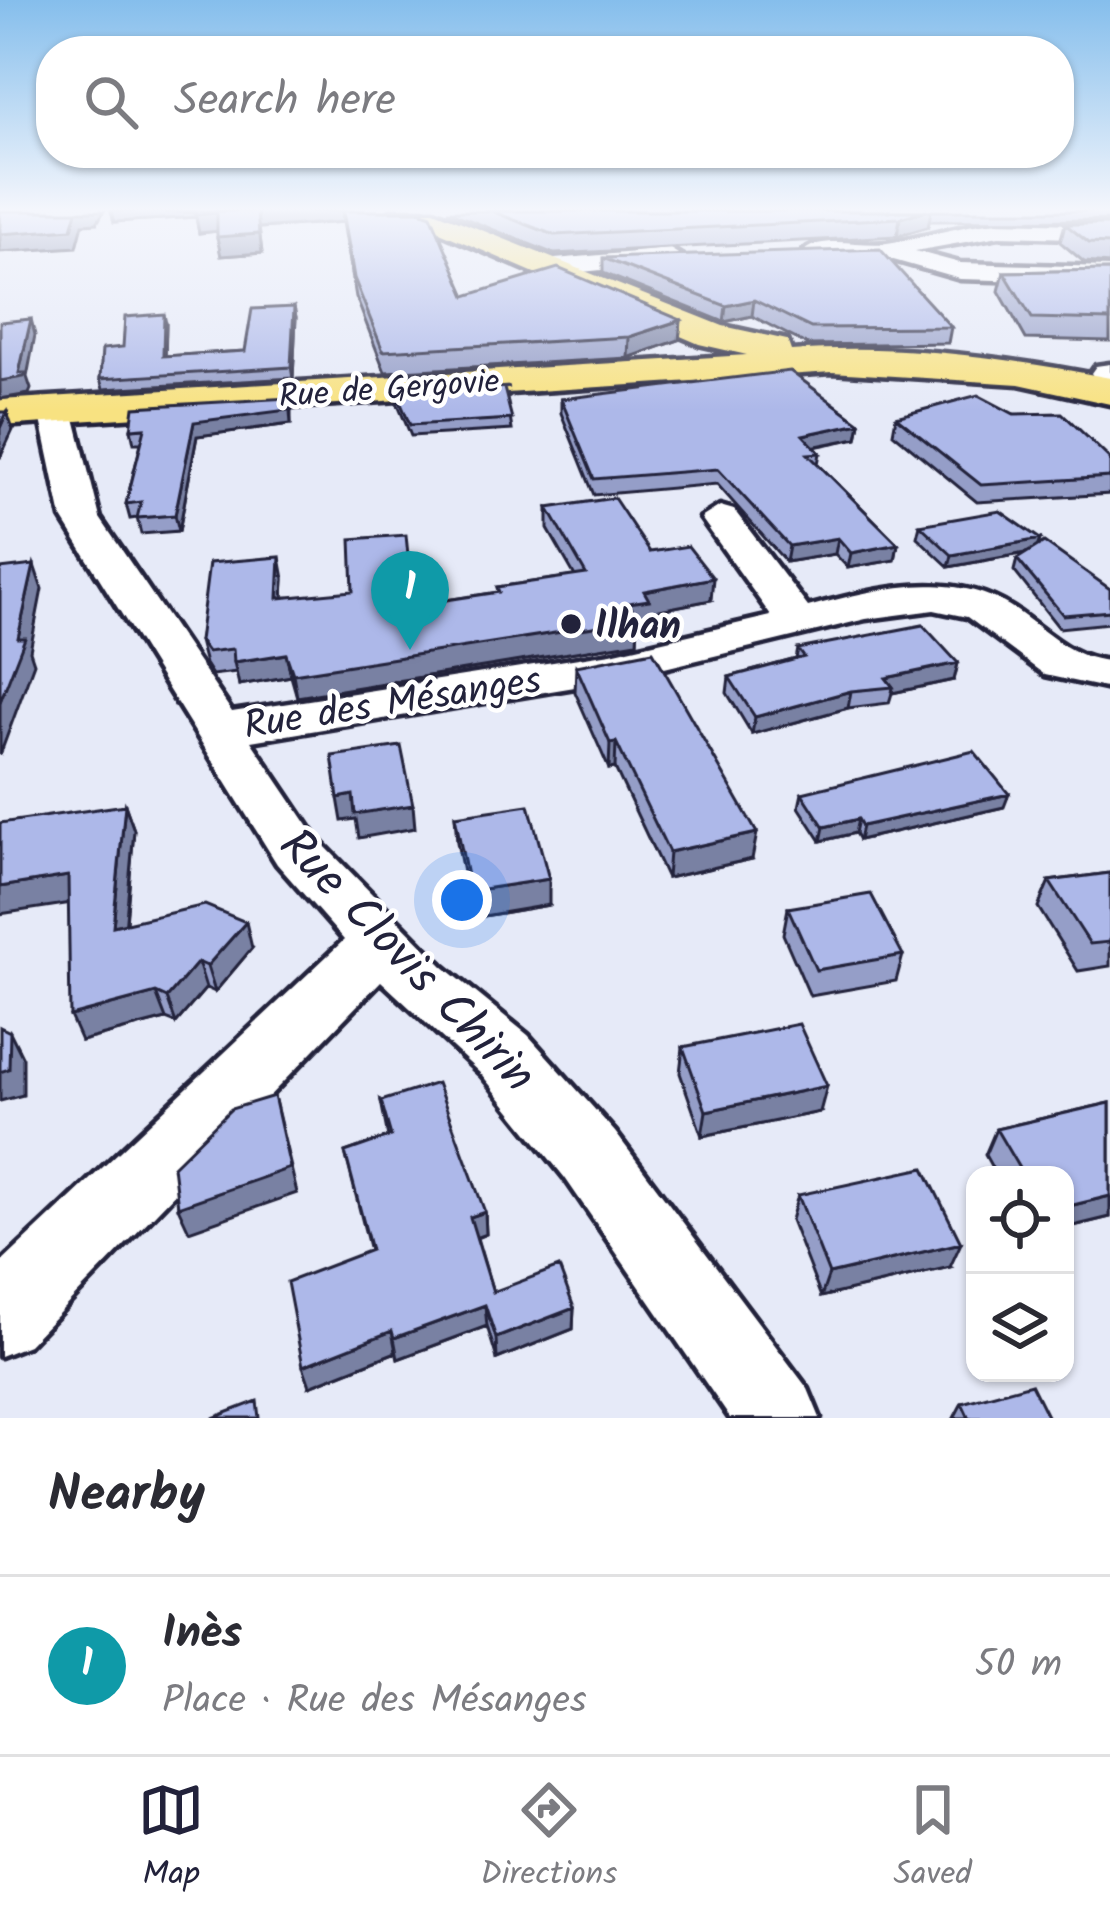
<!DOCTYPE html>
<html lang="en">
<head>
<meta charset="utf-8">
<style>
	body { margin:0; font-family:Kalam,sans-serif; background:#f2f2f3; color:#2b2b33 }
	.controls { position:absolute; right:36px; bottom:36px; display:grid; overflow:hidden; border-radius:24px; box-shadow:0 3px 9px #0004 }
	.controls button { width:108px; height:108px; display:grid; place-items:center; padding:0; border:0; border-bottom:3px solid #e1e1e2; background:#fff; color:#2b2b33; font:60px sans-serif }
	.you { position:absolute; left:462px; top:900px; width:42px; height:42px; margin:-30px; border:9px solid #fff; border-radius:50%; background:#1a73e8; box-shadow:0 0 0 18px #1a73e833 }
	.badge { display:grid; place-items:center; width:78px; height:78px; border-radius:50%; background:#22223b; color:#fff; font-size:39px; font-weight:700 }
	.pin { position:absolute; translate:-50% -99px; filter:drop-shadow(0 3px 6px #0008) }
	.pin::after { content:''; position:absolute; top:63px; width:42px; height:36px; background:inherit; clip-path:polygon(0 0,100% 0,50% 100%) }
	.list { margin:0; padding:0; list-style:none }
	h2 { display:flex; justify-content:space-between; align-items:center; height:156px; margin:0; padding:0 48px; font-size:51px }
	h2 small { font-size:39px; font-weight:400; color:#7c7c81 }
	.list li { display:grid; grid-template-columns:78px 1fr auto; gap:36px; align-items:center; box-sizing:border-box; height:180px; padding:0 48px; border-top:3px solid #e1e1e2 }
	.list b { display:block; font-size:45px; white-space:nowrap }
	.list p { margin:0; font-size:39px; white-space:nowrap; color:#7c7c81 }
	.list em { font-size:39px; font-style:normal; color:#7c7c81 }
	.icon { flex:none; width:66px; height:66px; fill:none; stroke:currentColor; stroke-width:2; stroke-linecap:round; stroke-linejoin:round }
	.map { position:relative; flex:none; width:1110px; height:1418px; overflow:hidden }
	.search { position:absolute; background:#fff; box-shadow:0 3px 9px #0004; left:36px; right:36px; top:36px; height:132px; display:flex; align-items:center; gap:30px; box-sizing:border-box; padding:0 42px; border-radius:48px; color:#7c7c81; font-size:45px }
	.sheet { height:336px; background:#fff }
	nav { display:flex; justify-content:space-around; align-items:center; box-sizing:border-box; height:168px; border-top:3px solid #e1e1e2; background:#fff; font-size:33px; color:#7c7c81 }
	nav a { display:grid; justify-items:center; gap:6px }
	nav .on { color:#22223b }
	.map>svg:first-child { display:block }
	.lines { fill:none; stroke-linecap:round; stroke-linejoin:round }
	.minor-casing { stroke:#22223b; stroke-width:9 }
	.major-casing { stroke:#22223b; stroke-width:9 }
	.minor { fill:#fff; fill-rule:evenodd }
	.major { fill:#f8e281; fill-rule:evenodd }
	.wall { fill:#959ec8; stroke:#22223b; stroke-width:3 }
	.shaded-wall { fill:#7981a3; stroke:#22223b; stroke-width:3 }
	.building { fill:#adb8e9; stroke:#22223b; stroke-width:3 }
	.poi-dot { fill:#22223b; stroke:#fff; stroke-width:4.5 }
	.labels { text-anchor:middle; stroke-width:9; stroke-linejoin:round; paint-order:stroke }
	.far-street-label { font-size:33px; fill:#22223b; stroke:#fff }
	.poi-label { font-size:39px; font-weight:bold; fill:#22223b; stroke:#fff; text-anchor:start }
	.street-label { font-size:39px; fill:#22223b; stroke:#fff }
	.near-street-label { font-size:48px; fill:#22223b; stroke:#fff }
</style>
</head>
<body>
<div class="map">
<svg width="1110" height="1418" viewBox="0 0 1110 1418">
	<rect width="100%" height="100%" fill="#e6eaf8"/>
	<filter id="ink" filterUnits="userSpaceOnUse"><feTurbulence type="fractalNoise" baseFrequency=".00833" numOctaves="2"/><feDisplacementMap in="SourceGraphic" scale="24" xChannelSelector="R" yChannelSelector="G"/><feConvolveMatrix kernelMatrix="1 2 1 2 8 2 1 2 1" color-interpolation-filters="sRGB"/></filter>
	<g filter="url(#ink)">
		<g class="lines">
			<defs>
				<path id="minor" d="M999,222L1110,225V239L999,236L915,251L960,263L1110,267V283L960,279L890,259H817L804,251C823,234 862,247 887,243C924,238 959,225 999,222Z
					M670,249L683,257L679,262L543,276L530,268L543,260Z
					M1110,364V382L1096,380L1091,373L1096,366Z
					M56,400L73,410L100,518L232,712L611,653L771,616L701,518L720,506L734,510L808,607C876,589 952,568 1014,609C1047,631 1069,658 1110,661V689L1045,675L967,617L934,610L866,619L611,681L251,741L315,836L443,966L528,1035L615,1132L808,1389L820,1418H730L565,1178L482,1075L381,981L28,1345L0,1356V1264L344,940L277,864L62,518L39,410Z"/>
				<path id="major" d="M391,211H434L723,326L787,340L791,351C897,343 1006,357 1110,378V404L1019,384L832,372L0,426V400L747,355L699,344Z"/>
			</defs>
			<use href="#minor" class="minor-casing"/>
			<use href="#major" class="major-casing"/>
			<use href="#minor" class="minor"/>
			<use href="#major" class="major"/>
		</g>
		<path class="wall" d="M111,211H420L466,296L681,320L679,340L628,358L385,372L356,297L343,222L259,228L262,253L221,256L217,231L199,233L196,217L114,222Z
			M447,211H1110V220L929,221L928,227L897,236L554,254Z
			M1065,224H1110V264L1084,262L1060,242Z
			M603,258L951,327L948,343L808,345L752,316L724,322L603,273Z
			M1110,270V341L1026,339L999,291L1004,272Z
			M294,307L296,317L293,378L103,389L100,379L123,347L166,324L165,356L245,351Z
			M397,394L510,397L507,398L512,430L411,436L398,405Z
			M561,399L860,423L857,438L814,447L820,453L818,464L898,544L895,560L848,568L835,554L786,562L717,484L594,495L561,413Z
			M291,412V424L197,436L179,531L141,534L137,518L130,519L126,504L141,443H134L131,429Z
			M1014,414L1110,459V494L977,502L893,433L896,417Z
			M548,508L650,552L711,600L649,612L648,622L638,624L637,642L297,697L291,676L239,685L237,672L212,675L205,664L199,641L284,579L283,597L413,605L498,592L497,587L575,576L548,529Z
			M920,525L1040,539L1038,546L1110,589V623L1059,628L1014,571L1017,559L1027,553L949,567L917,537Z
			M798,649L958,663L954,680L892,693L889,703L848,708L752,734L727,693L729,677L796,659Z
			M576,666L752,859L667,878L615,768L609,769L575,692Z
			M802,793L1004,807L859,840L855,833L821,841L799,807Z
			M125,805L134,830L126,923L252,948L215,992L206,988L176,1023L166,1019L81,1041Z
			M455,816L549,905L472,918L457,842Z
			M1110,873V966L1078,971L1038,907L1049,881Z
			M788,908L903,955L896,981L810,996L783,934Z
			M683,1047L820,1112L702,1136L680,1073Z
			M381,1101L485,1212L486,1234L477,1238L493,1292L574,1308L573,1329L497,1359L487,1326L398,1359L396,1352L310,1386L370,1251L345,1152L388,1137Z
			M1110,1103V1217L1065,1228V1175H996L985,1155L996,1129Z
			M798,1195L950,1267L821,1297L791,1220Z
			M962,1403L1048,1418H954Z"/>
		<path class="shaded-wall" d="M77,211H104L97,223L83,224L77,247L0,252V234Z
			M111,211L217,213L220,231L199,233L196,217L114,222Z
			M257,211H342L343,222L259,228L262,253L221,256L217,237Z
			M924,211H931L928,227L897,236L900,218Z
			M754,300L752,316L724,322L726,306Z
			M294,307L296,317L293,378L291,367Z
			M164,314L166,324L165,366L163,356Z
			M31,319L35,335L27,377L31,389L29,394L0,399V381L19,373Z
			M681,320L679,340L628,358L629,337Z
			M289,398L291,424L197,436L179,531L175,515L194,422Z
			M7,412L13,430L0,458V428Z
			M860,423L857,438L801,449L803,435Z
			M838,538L835,554L786,562L789,546Z
			M1040,539L1036,551L949,567L952,555Z
			M898,544L895,560L848,568L851,553Z
			M280,557L284,579L282,620L278,598Z
			M34,565L42,589L30,651L34,663L0,755V702L18,638Z
			M713,578L711,600L649,612L648,622L638,624L637,642L297,697L293,674L629,603L644,591Z
			M286,654L291,676L239,685L234,662Z
			M958,663L954,680L892,693L893,687L886,678Z
			M851,691L848,708L752,734L755,717Z
			M616,742L615,768L609,769L610,743Z
			M1009,794L1004,807L859,840L862,826Z
			M353,795L413,805L415,828L359,838L356,819L342,821L338,798Z
			M125,805L134,830L123,952L113,926Z
			M858,819L855,833L821,841L824,827Z
			M757,833L752,859L667,878L669,852Z
			M68,876L78,902L0,914V887Z
			M549,879V905L472,918L470,891Z
			M246,922L252,948L215,992L207,966Z
			M198,962L206,988L176,1023L167,998Z
			M156,993L166,1019L81,1041L70,1016Z
			M10,1032L23,1058V1095L0,1101V1072Z
			M827,1086L820,1112L702,1136L706,1111Z
			M274,1096L297,1193L189,1231L178,1207Z
			M1110,1196V1217L1065,1228V1207Z
			M485,1212L486,1234L472,1239L470,1217Z
			M961,1243L950,1267L821,1297L829,1274Z
			M485,1305L487,1326L398,1359L394,1338Z
			M574,1308L573,1329L497,1359L496,1338Z
			M392,1331L396,1352L310,1386L303,1366Z"/>
		<path class="building" d="M0,211H77L72,229L0,234Z
			M195,211H257L259,234L217,237V213L195,215Z
			M343,211H420L431,215L466,296L558,268L681,320L629,337L383,351L354,278Z
			M491,211H924L900,218L554,235Z
			M1065,224H1110V244L1089,243Z
			M880,249L951,327L811,328L754,300L726,306L603,258Z
			M1110,270V320L1032,318L1004,272Z
			M294,307L291,367L100,379L102,349L123,347L125,317L164,314L163,356L245,351L252,309Z
			M31,319L19,373H26L24,377L0,381V322Z
			M790,371L860,423L803,435L820,453L808,454L898,544L851,553L838,538L789,546L718,469L594,479L561,399Z
			M510,387L504,388L512,419L410,425L397,394Z
			M978,395L1014,414L1062,413L1110,459V477L981,485L896,417Z
			M289,398L288,410L194,422L175,515L137,518L141,502L126,504L145,428L131,429L134,407Z
			M0,412H7L0,428Z
			M614,498L650,552L688,546L713,578L644,591L649,600L629,603L638,620L293,674L286,654L234,662L233,649L207,652L199,641L209,563L280,557L278,598L353,591L351,539L406,535L413,605L499,592L497,587L586,574L548,508Z
			M1000,511L1040,539L952,555L920,525Z
			M1044,542L1110,589V611L1063,615L1017,559Z
			M34,565L18,638H25L0,702V569Z
			M923,625L958,663L886,678L893,687L851,691L755,717L729,677L804,657L798,649Z
			M653,651L757,833L669,852L616,742L610,743L576,666Z
			M401,746L413,805L355,814L353,795L338,798L332,756Z
			M974,751L1009,794L862,826L858,819L824,827L802,793Z
			M125,805L113,926L205,905L246,922L207,966L198,962L167,998L156,993L70,1016L68,876L0,887V823Z
			M529,805L549,879L470,891L455,816Z
			M1110,873V942L1090,944L1049,881Z
			M871,894L903,955L816,970L788,908Z
			M799,1024L827,1086L706,1111L683,1047Z
			M0,1027L10,1032L9,1069L0,1072Z
			M437,1083L485,1212L470,1217L493,1292L559,1267L574,1308L496,1338L485,1305L394,1338L392,1331L303,1366L287,1282L371,1250L345,1152L391,1136L381,1101Z
			M274,1096L290,1168L178,1207L173,1166L231,1109Z
			M1110,1103V1196L1065,1207V1175H1023L996,1129Z
			M924,1168L961,1243L829,1274L798,1195Z
			M1031,1384L1048,1418H969L962,1403Z
			M257,1401L259,1418H213Z"/>
	</g>
	<linearGradient id="sky" x2="0" y2="1"><stop stop-color="#85beec"/><stop offset="0.51" stop-color="#f4f6fc"/><stop offset="1" stop-color="#f4f6fc" stop-opacity="0"/></linearGradient>
	<rect width="1110" height="410" fill="url(#sky)"/>
	<circle class="poi-dot" cx="571" cy="624" r="12"/>
	<g class="labels">
		<g class="far-street-label">
			<text transform="translate(389 387) rotate(-4)" y="12">Rue de Gergovie</text>
		</g>
		<g class="poi-label">
			<text x="595" y="638">Ilhan</text>
		</g>
		<g class="street-label">
			<text transform="translate(392 701) rotate(-9)" y="14">Rue des Mésanges</text>
		</g>
		<g class="near-street-label">
			<text transform="translate(409 959) rotate(46)" y="17">Rue Clovis Chirin</text>
		</g>
	</g>
</svg>
<div class="controls">
<button><svg class="icon" aria-label="locate" viewBox="0 0 24 24"><circle cx="12" cy="12" r="6"/><path d="M12 2v4M12 18v4M2 12h4M18 12h4"/></svg></button>
<button><svg class="icon" aria-label="layers" viewBox="0 0 24 24"><path d="M12 4l9 5-9 5-9-5zM3 14l9 5 9-5"/></svg></button>
</div>
<div class="you"></div>
<div class="pin badge" style="left:410px;top:650px;background:#0f9aa8">1</div>
<div class="search"><svg class="icon" aria-label="search" viewBox="0 0 24 24"><circle cx="10" cy="10" r="6"/><path d="M15 15l6 6"/></svg>Search here</div>
</div>
<section class="sheet">
<h2>Nearby<small></small></h2>
<ul class="list">
<li><span class="badge" style="background:#0f9aa8">1</span><div><b>Inès</b><p>Place · Rue des Mésanges</p></div><em>50 m</em></li>
</ul>
</section>
<nav>
<a class="on"><svg class="icon" aria-label="map" viewBox="0 0 24 24"><path d="M3 6l6-2 6 2 6-2v14l-6 2-6-2-6 2zM9 4v14M15 6v14"/></svg>Map</a>
<a><svg class="icon" aria-label="directions" viewBox="0 0 24 24"><path d="M12 3l9 9-9 9-9-9zM9 14v-3h6M13 9l2 2-2 2"/></svg>Directions</a>
<a><svg class="icon" aria-label="saved" viewBox="0 0 24 24"><path d="M7 4h10v16l-5-4-5 4z"/></svg>Saved</a>
</nav>
</body>
</html>
